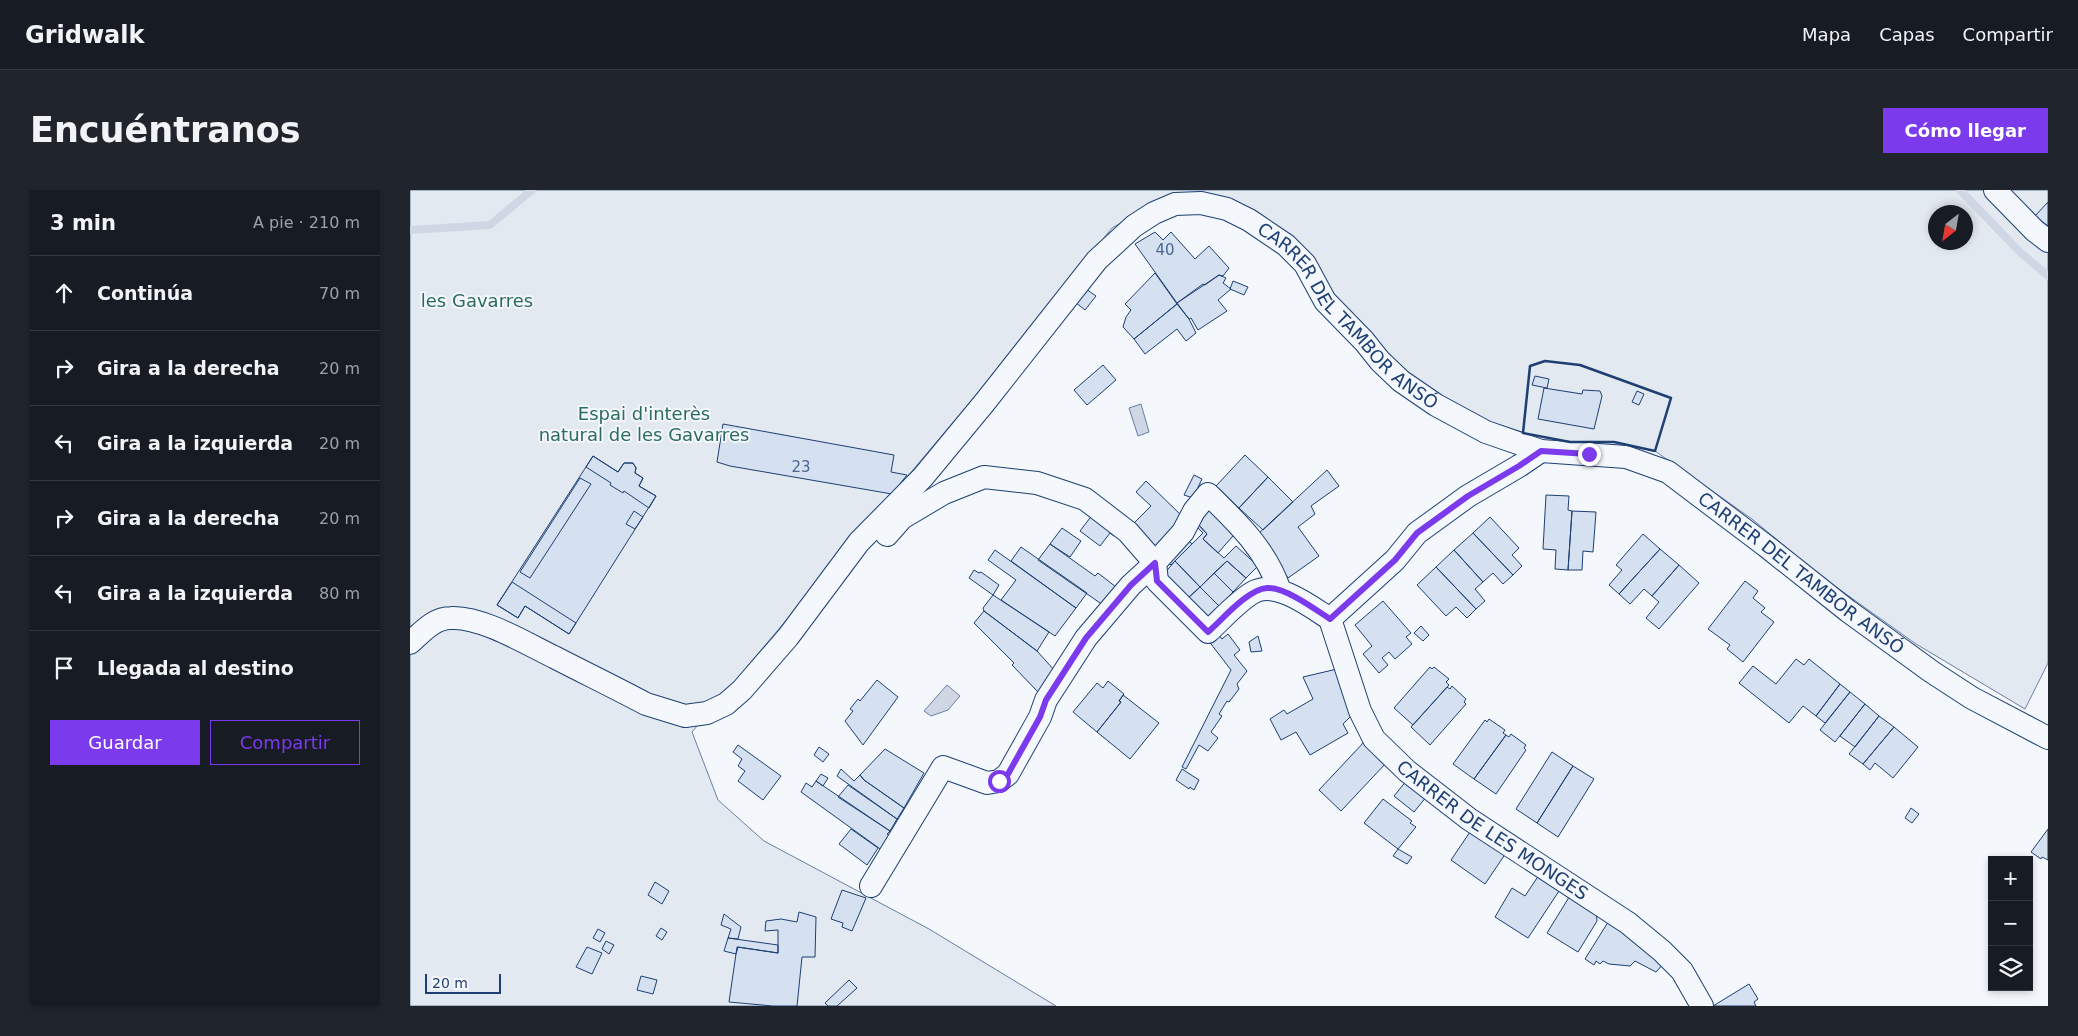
<!DOCTYPE html>
<html lang="es">
<head>
<meta charset="utf-8">
<style>
	body { margin:0; font-family:"DejaVu Sans",sans-serif; background:#20242c; color:#f1f3f6 }
	.controls { position:absolute; right:15px; bottom:15px; display:grid; overflow:hidden; border-radius:0px; box-shadow:0 2px 8px #0003 }
	.controls button { width:45px; height:45px; display:grid; place-items:center; padding:0; border:0; border-bottom:1px solid #363941; background:#171b24; color:#f1f3f6; font:25px sans-serif }
	.compass { position:absolute; left:1518px; top:15px; width:45px; height:45px; border-radius:50%; background:#171b24; box-shadow:0 2px 8px #0003; rotate:211deg }
	.scale { position:absolute; left:15px; bottom:12px; width:76px; box-sizing:border-box; padding-left:5px; border:2px solid #1d3f73; border-top:0; font-size:14px; line-height:18px; white-space:nowrap; color:#1d3f73; -webkit-text-stroke:4px #f4f7fb; paint-order:stroke }
	.stop { position:absolute; width:15px; height:15px; margin:-11px; border:4px solid #7c3aed; border-radius:50%; background:#fff }
	.stop.end { background:#7c3aed; border-color:#fff; box-shadow:0 1px 5px #0008 }
	.list { margin:0; padding:0; list-style:none }
	h2 { display:flex; justify-content:space-between; align-items:center; height:65px; margin:0; padding:0 20px; font-size:21px }
	h2 small { font-size:16px; font-weight:400; color:#9ea1a6 }
	.list li { display:grid; grid-template-columns:32px 1fr auto; gap:15px; align-items:center; box-sizing:border-box; height:75px; padding:0 20px; border-top:1px solid #363941 }
	.list b { display:block; font-size:19px; white-space:nowrap }
	.list em { font-size:16px; font-style:normal; color:#9ea1a6 }
	.actions { display:flex; gap:10px; padding:15px 20px }
	.actions a { flex:1; padding:11px 0; border:1px solid #7c3aed; border-radius:0px; text-align:center; font-size:18px; color:#7c3aed }
	.actions .main { background:#7c3aed; color:#fff }
	.icon { flex:none; width:28px; height:28px; fill:none; stroke:currentColor; stroke-width:2; stroke-linecap:round; stroke-linejoin:round }
	.map { position:relative; flex:none; width:1638px; height:816px; overflow:hidden; border-radius:0px }
	header { display:flex; align-items:center; gap:30px; box-sizing:border-box; height:70px; padding:0 25px; background:#171b24; border-bottom:1px solid #363941 }
	header strong { font-size:24px }
	nav { display:flex; gap:28px; margin-inline-start:auto; font-size:18px }
	.intro { display:flex; align-items:center; justify-content:space-between; box-sizing:border-box; height:120px; padding:0 30px }
	h1 { margin:0; font-size:35px }
	.button { padding:12px 22px; border-radius:0px; background:#7c3aed; color:#fff; font-size:18px; font-weight:700 }
	main { display:flex; gap:30px; padding:0 30px }
	aside { flex:1; background:#171b24; border-radius:0px; box-shadow:0 2px 8px #0003 }
	.map>svg:first-child { display:block }
	.green { fill:#e3e9f0; stroke:#687fa3; fill-rule:evenodd }
	.water { fill:#cfd7e4; stroke:#687fa3 }
	.lines { fill:none; stroke-linecap:round; stroke-linejoin:round }
	.stream { stroke:#cfd7e4; stroke-width:8 }
	.building { fill:#d5e0f0; stroke:#1d3f73 }
	.street-casing { stroke:#1d3f73; stroke-width:24 }
	.street { stroke:#f4f7fb; stroke-width:22 }
	.wall { stroke:#1d3f73; stroke-width:2.5 }
	.route { stroke:#7c3aed; stroke-width:6 }
	.labels { text-anchor:middle; stroke-width:4; stroke-linejoin:round; paint-order:stroke }
	.number-label { font-size:15px; fill:#4b6792 }
	.park-label { font-size:18px; fill:#2c6c60; stroke:#f4f7fb }
	.street-label { font-size:18px; fill:#1d3f73; stroke:#f4f7fb }
</style>
</head>
<body>
<header>
<strong>Gridwalk</strong>
<nav><a>Mapa</a><a>Capas</a><a>Compartir</a></nav>
</header>
<div class="intro"><h1>Encuéntranos</h1><a class="button">Cómo llegar</a></div>
<main>
<aside>
<h2>3 min<small>A pie · 210 m</small></h2>
<ul class="list">
<li><svg class="icon" aria-label="ahead" viewBox="0 0 24 24"><path d="M12 20V5M6 11l6-6 6 6"/></svg><div><b>Continúa</b></div><em>70 m</em></li>
<li><svg class="icon" aria-label="right" viewBox="0 0 24 24"><path d="M7 20v-9h11M14 6l5 5-5 5"/></svg><div><b>Gira a la derecha</b></div><em>20 m</em></li>
<li><svg class="icon" aria-label="left" viewBox="0 0 24 24"><path d="M17 20v-9H6M10 6l-5 5 5 5"/></svg><div><b>Gira a la izquierda</b></div><em>20 m</em></li>
<li><svg class="icon" aria-label="right" viewBox="0 0 24 24"><path d="M7 20v-9h11M14 6l5 5-5 5"/></svg><div><b>Gira a la derecha</b></div><em>20 m</em></li>
<li><svg class="icon" aria-label="left" viewBox="0 0 24 24"><path d="M17 20v-9H6M10 6l-5 5 5 5"/></svg><div><b>Gira a la izquierda</b></div><em>80 m</em></li>
<li><svg class="icon" aria-label="arrive" viewBox="0 0 24 24"><path d="M6 21V4h12l-3 4 3 4H6"/></svg><div><b>Llegada al destino</b></div></li>
</ul>
<div class="actions"><a class="main">Guardar</a><a>Compartir</a></div>
</aside>
<div class="map">
<svg width="1638" height="816" viewBox="0 0 1638 816">
	<rect width="100%" height="100%" fill="#f4f7fb"/>
	<path class="green" d="M0,0H1638V473L1615,519L1506,454L1412,387L1342,329L1245,261L1204,252H1160L1118,244L1080,232L1076,242L954,151L896,63L758,6L702,38L567,204L282,542L308,610L354,651L519,739L646,816H0ZM1526,22H1556V52H1526Z"/>
	<path class="water" d="M731,214L739,242L728,246L719,218Z
		M537,495L550,506L538,520L521,526L514,521Z"/>
	<g class="lines">
		<path class="stream" d="M1550,0L1610,62L1638,86
			M0,40L80,35L122,0"/>
	</g>
	<path class="building" d="M1638,12V36L1625,26Z
		M745,42L753,50L761,42L785,69L799,56L819,78L813,86L809,85L795,95L793,94L767,113L725,54Z
		M745,83L767,114L724,149L713,137L716,127L721,120L715,114Z
		M809,85L816,88L813,93L821,99L808,110L817,121L788,140L781,128L779,129L767,113Z
		M823,91L838,97L834,105L820,99Z
		M676,99L686,106L675,120L665,112Z
		M767,114L779,129L786,143L776,151L767,139L735,164L724,149Z
		M693,175L706,190L677,215L664,200Z
		M1125,186L1139,189L1137,198L1122,195Z
		M1134,198L1172,204L1173,200L1190,201L1192,206L1184,239L1128,229Z
		M1227,201L1234,204L1229,215L1222,212Z
		M313,234L484,265L481,282L497,285L482,304L320,276L307,272Z
		M835,265L858,287L829,318L806,296Z
		M183,266L208,282L214,273H223L226,278L225,283L233,288L229,296L246,306L239,318L214,301L213,303L200,295L201,293L176,277Z
		M183,266L208,282L214,273H223L226,278L225,283L233,288L229,296L246,306L159,444L115,416L108,428L87,415Z
		M917,280L929,296L901,316L905,324L888,337L909,366L878,388L847,345Z
		M784,285L792,289L783,308L774,305Z
		M858,287L883,312L853,340L829,318Z
		M170,288L181,294L120,388L110,382Z
		M736,291L773,327L748,363L724,333L741,316L726,302Z
		M1136,305L1159,306L1158,320L1162,321L1158,380L1145,379L1146,360L1133,359Z
		M801,312L829,339L808,363L793,349L797,344L787,333Z
		M224,321L233,327L225,339L216,334Z
		M1162,321L1186,322L1183,362L1173,361L1172,380H1158Z
		M683,324L707,341L704,346L700,343L690,356L670,341Z
		M1080,327L1109,358L1102,365L1112,376L1103,385L1063,343Z
		M787,333L797,344L793,349L814,368L826,356L848,376L836,388L817,371L790,397L765,371L793,343L785,335Z
		M652,338L671,351L660,367L640,354Z
		M1063,343L1103,385L1093,394L1083,383L1073,392L1044,360Z
		M1233,344L1250,359L1209,404L1199,395L1212,380L1206,375Z
		M775,347L782,354L761,375L756,370Z
		M640,354L685,386L688,383L706,397L693,415L628,370Z
		M611,357L677,403L666,418L601,371Z
		M1250,359L1269,375L1242,406L1234,399L1220,414L1209,404Z
		M585,360L666,418L645,446L591,410L606,390L578,370Z
		M1044,360L1073,392L1065,399L1075,411L1066,419L1026,377Z
		M765,371L790,397L777,409L753,385Z
		M817,371L836,388L823,402L804,383Z
		M1269,375L1289,393L1249,439L1236,428L1249,412L1242,406Z
		M1026,377L1066,419L1057,428L1046,417L1036,426L1007,395Z
		M564,380L569,383L571,382L589,395L583,405L559,388Z
		M804,383L823,402L809,416L790,397Z
		M1335,391L1348,401L1343,408L1355,418L1351,422L1364,432L1333,472L1317,459L1320,455L1298,439Z
		M102,392L166,433L159,444L115,416L108,428L87,415Z
		M790,397L809,416L796,428L777,409Z
		M583,405L639,442L627,461L574,421L573,418Z
		M973,411L1001,443L996,447L1002,454L985,469L979,462L972,468L978,475L969,483L953,464L962,456L945,435Z
		M574,421L627,461L645,481L628,502L602,475L604,473L564,433Z
		M1011,436L1019,445L1013,451L1004,443Z
		M807,443L812,449L818,444L830,460L824,465L837,481L827,494L829,499L819,512L817,511L809,524L812,526L801,542L808,548L798,561L789,555L776,579L772,577L821,480L798,450Z
		M848,446L852,461L841,462L839,452Z
		M1386,469L1394,475L1399,469L1430,494L1406,526L1393,516L1379,533L1329,493L1343,476L1366,494Z
		M1020,477L1022,479L1024,477L1039,489L1036,492L1039,495L1003,535L984,518Z
		M927,479L942,525L933,534L938,543L900,565L886,542L871,550L860,529L874,520L877,524L903,509L893,487Z
		M467,490L488,507L453,555L435,531L443,521L440,519L448,509L450,511Z
		M698,491L714,504L709,511L711,512L687,542L663,522L687,493L693,498Z
		M1430,494L1440,502L1415,533L1406,526Z
		M1042,496L1056,509L1054,512L1056,514L1020,555L1001,537L1037,497L1040,499Z
		M1440,502L1455,514L1425,552L1410,540Z
		M713,505L749,533L720,569L687,542L711,512L709,511Z
		M1455,514L1469,526L1445,557L1430,546Z
		M1469,526L1484,537L1453,574L1439,564Z
		M1079,529L1095,540L1093,543L1096,545L1064,589L1043,574L1075,530L1077,532Z
		M1484,537L1508,557L1483,588L1465,573L1460,580L1453,574Z
		M1101,544L1116,555L1114,558L1116,560L1086,604L1064,589L1096,545L1099,547Z
		M955,551L977,572L931,621L909,600Z
		M328,555L371,586L353,610L328,591L335,581L328,576L332,569L323,562Z
		M409,557L419,564L413,572L404,565Z
		M475,559L514,583L494,618L454,590L450,585Z
		M1142,562L1163,576L1127,633L1106,619Z
		M1163,576L1184,589L1148,647L1127,633Z
		M431,579L444,591L450,585L454,590L494,618L487,629L427,586Z
		M772,579L789,590L784,600L780,597L779,599L766,590Z
		M411,584L418,588L413,596L406,591Z
		M997,590L1017,606L1004,622L984,606Z
		M406,591L480,641L477,644L482,646L473,661L391,602L396,593L402,597Z
		M438,595L487,629L480,641L428,607Z
		M973,609L1002,631L1000,633L1006,637L988,659L954,633Z
		M1501,618L1509,624L1502,633L1495,628Z
		M441,639L468,658L457,675L429,654Z
		M1062,639L1096,663L1075,694L1041,670Z
		M1638,639V670L1632,667L1631,669L1621,662Z
		M988,659L1002,667L997,674L983,666Z
		M1129,685L1151,698L1118,748L1085,727L1102,698L1115,706Z
		M245,692L259,701L252,714L238,705Z
		M432,700L456,708L442,741L432,737L433,733L421,729Z
		M1161,704L1186,720L1187,731L1168,762L1137,743Z
		M389,722L406,727L405,767H392L387,816H363L319,812L327,757L368,763V740L355,741L356,731L371,729L387,732Z
		M314,724L331,737L328,749L318,748L321,739L311,735Z
		M1200,729L1254,773L1246,782L1225,771L1220,776L1199,774L1193,771L1190,774L1186,771L1184,775L1175,769Z
		M251,738L257,742L252,750L246,746Z
		M188,739L195,743L190,752L183,748Z
		M318,748L368,755V763L328,757L326,764L314,761Z
		M196,751L204,755L199,764L192,759Z
		M177,757L192,763L182,784L166,777Z
		M231,786L247,790L243,804L227,800Z
		M439,790L447,798L427,816H418L415,813Z
		M1339,794L1348,809L1344,812L1346,816H1303Z"/>
	<g class="lines">
		<defs>
			<g id="street">
				<path d="M1585,0L1625,41L1638,51"/>
				<path d="M477,345L492,328L534,303L574,287L627,293L675,309L718,342L745,373"/>
				<path d="M745,373L747,391L798,442C811,430 827,412 842,403C865,389 900,416 920,429"/>
				<path id="s1" d="M920,429L950,521L964,549L997,581L1059,629L1218,733L1252,761L1272,781L1292,816"/>
				<path d="M920,429L985,370L1007,343L1058,306L1109,276L1131,261"/>
				<path id="s2" d="M0,453C12,442 24,428 41,428C71,426 117,454 144,467C175,483 206,498 236,514L275,526L297,523L316,514L332,500L378,447L449,352L513,287L575,212L687,70L724,36L744,23L765,14L791,13L817,19L839,30L876,55L895,74L915,111L954,151L970,171L991,191L1026,215L1076,242L1131,261L1216,267L1258,282L1356,356L1438,421L1522,482L1562,508L1638,548"/>
				<path d="M461,696L533,577L577,593L589,591L598,584L630,527L636,510L676,448L721,395L745,373L773,342L784,321L798,304C828,333 857,361 870,401"/>
			</g>
		</defs>
		<use href="#street" class="street-casing"/>
		<use href="#street" class="street"/>
		<path class="wall" d="M1135,171L1170,175L1261,208L1245,261L1204,252H1160L1113,243L1120,176Z"/>
	</g>
	<g class="lines">
		<path class="route" d="M589,591L598,584L630,527L636,510L676,448L721,395L745,373L747,391L798,442C812,430 838,399 857,398C875,397 905,419 920,429L985,370L1007,343L1058,306L1109,276L1131,261L1179,264"/>
	</g>
	<g class="labels">
		<g class="number-label">
			<text x="755" y="65">40</text>
			<text x="391" y="282">23</text>
		</g>
		<g class="park-label">
			<text x="67" y="117">les Gavarres</text>
			<text x="234" y="230">Espai d'interès<tspan x="234" dy="21">natural de les Gavarres</tspan></text>
		</g>
		<g class="street-label">
			<text dy="6" stroke="none"><textPath href="#s2" startOffset="1241">CARRER DEL TAMBOR ANSÓ</textPath></text>
			<text dy="6" stroke="none"><textPath href="#s2" startOffset="1780">CARRER DEL TAMBOR ANSÓ</textPath></text>
			<text dy="6" stroke="none"><textPath href="#s1" startOffset="278">CARRER DE LES MONGES</textPath></text>
		</g>
	</g>
</svg>
<div class="controls">
<button>+</button>
<button>−</button>
<button><svg class="icon" aria-label="layers" viewBox="0 0 24 24"><path d="M12 4l9 5-9 5-9-5zM3 14l9 5 9-5"/></svg></button>
</div>
<svg class="compass" viewBox="-18 -18 36 36"><path d="M0-13l5 13h-10z" fill="#e53935"/><path d="M0 13l5-13h-10z" fill="#9ea1a6"/></svg>
<div class="scale">20 m</div>
<div class="stop" style="left:589px;top:591px"></div>
<div class="stop end" style="left:1179px;top:264px"></div>
</div>
</main>
</body>
</html>
